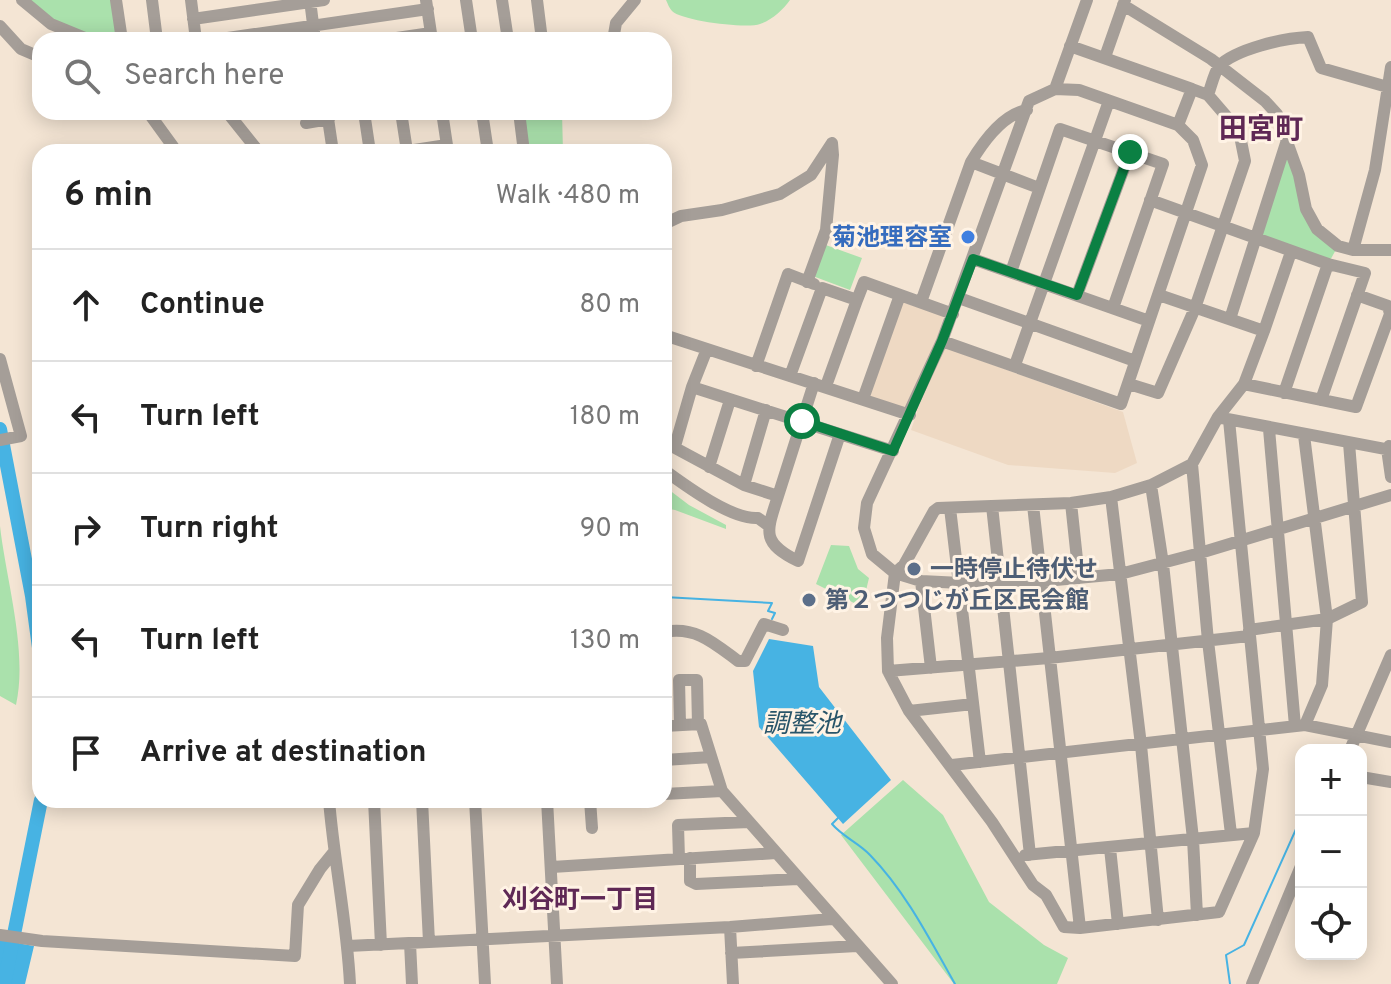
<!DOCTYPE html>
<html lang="en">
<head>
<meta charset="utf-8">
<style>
	body { margin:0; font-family:Overpass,"Noto Sans JP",sans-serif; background:#f2f2f2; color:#222 }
	.controls { position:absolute; right:24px; bottom:24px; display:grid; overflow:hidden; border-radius:16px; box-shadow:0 4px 20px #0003 }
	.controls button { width:72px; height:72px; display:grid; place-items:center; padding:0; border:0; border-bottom:2px solid #e0e0e0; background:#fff; color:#222; font:40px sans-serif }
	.stop { position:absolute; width:24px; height:24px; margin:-18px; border:6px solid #0b8043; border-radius:50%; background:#fff }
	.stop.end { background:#0b8043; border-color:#fff; box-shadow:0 2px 8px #0008 }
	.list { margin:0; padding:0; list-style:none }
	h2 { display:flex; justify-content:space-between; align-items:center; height:104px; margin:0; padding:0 32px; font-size:34px }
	h2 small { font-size:26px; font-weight:400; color:#767676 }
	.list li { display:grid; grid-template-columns:52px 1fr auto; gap:24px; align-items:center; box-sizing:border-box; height:112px; padding:0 32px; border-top:2px solid #e0e0e0 }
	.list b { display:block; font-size:30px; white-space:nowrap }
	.list em { font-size:26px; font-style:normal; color:#767676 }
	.icon { flex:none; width:44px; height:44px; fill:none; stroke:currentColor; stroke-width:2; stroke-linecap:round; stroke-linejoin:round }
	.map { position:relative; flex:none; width:1391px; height:984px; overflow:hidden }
	.search { position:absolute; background:#fff; box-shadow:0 4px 20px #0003; left:32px; top:32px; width:640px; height:88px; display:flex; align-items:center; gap:20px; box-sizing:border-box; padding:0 28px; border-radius:24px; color:#767676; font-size:30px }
	.panel { position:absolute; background:#fff; box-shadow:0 4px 20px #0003; left:32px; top:144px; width:640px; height:664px; border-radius:24px }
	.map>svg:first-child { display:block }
	.built { fill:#eed9c3 }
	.green { fill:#aae1ac }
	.water { fill:#47b3e3 }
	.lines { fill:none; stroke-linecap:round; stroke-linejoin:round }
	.stream { stroke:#47b3e3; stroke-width:2 }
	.river { stroke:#47b3e3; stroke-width:14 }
	.minor { stroke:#a59e98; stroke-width:12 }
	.route { stroke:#0b8043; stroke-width:10 }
	.shop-dot { fill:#3f7fe0; stroke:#fff3e5; stroke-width:3 }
	.service-dot { fill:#5c6f8a; stroke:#fff3e5; stroke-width:3 }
	.labels { text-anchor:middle; stroke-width:6; stroke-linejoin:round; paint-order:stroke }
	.shop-label { font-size:24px; font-weight:bold; fill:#366cbe; stroke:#fff3e5; text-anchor:end }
	.service-label { font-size:24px; font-weight:bold; fill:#4e5e75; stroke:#fff3e5; text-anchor:start }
	.water-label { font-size:26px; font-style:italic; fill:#29556a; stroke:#fff3e5 }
	.neighbourhood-label { font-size:26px; font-weight:bold; fill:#5f2855; stroke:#fff3e5 }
	.quarter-label { font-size:28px; font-weight:bold; fill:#5f2855; stroke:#fff3e5 }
</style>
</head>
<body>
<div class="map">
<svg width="1391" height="984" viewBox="0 0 1391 984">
	<rect width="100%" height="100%" fill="#f4e5d4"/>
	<path class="built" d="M902,302L944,316L935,344L1123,412L1137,463L1115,473L1008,465L911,430L917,412L868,397Z"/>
	<path class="green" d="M27,0H113L118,40C82,40 54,22 27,0Z
		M666,0H790C783,10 772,20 760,24C747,29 682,21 672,11C669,8 668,4 666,0Z
		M562,112L563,152H529L524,116Z
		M1286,143L1306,209L1338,246L1328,264L1256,239Z
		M823,244L862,258L850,290L810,275Z
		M664,486L689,505L726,525V529L675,510L664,508Z
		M0,526C6,580 28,651 16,705L0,696Z
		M831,545L849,546L858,569L869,578L862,607L816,584Z
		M903,780L943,815L989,902L1044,945L1068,958L1057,984H954L841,835Z"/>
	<path class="water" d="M769,639L813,646L819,687L891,780L843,824L759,727L753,671Z
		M0,940L34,946L25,984H0Z"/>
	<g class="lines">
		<path class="stream" d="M27,567L40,566
			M664,597L772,603L768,611L775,613L772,619
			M839,817L832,824C843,837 859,843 870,855C906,892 930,940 955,984
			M1230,984L1226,955L1244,945L1301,818"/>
		<path class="river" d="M0,429L32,596L40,655
			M4,984L41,800"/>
		<path class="minor" d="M22,0L51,24L90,40
			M116,0L122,40
			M152,0L157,40
			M191,0L196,40
			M310,0L315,40
			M426,0L432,40
			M466,0L472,40
			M502,0L508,40
			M537,0L542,40
			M1123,5L1211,59L1265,101L1277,114L1299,175L1306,209L1317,229L1338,246L1353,250H1391
			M193,19L324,0
			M0,26L21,49L40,57
			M214,40L428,9
			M383,40L431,33
			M613,40L616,23L635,0
			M1070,46L1192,89
			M1105,57L1125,0
			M1055,89L1087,0
			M148,112L177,152
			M227,112L259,152
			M327,112L333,152
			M364,112L370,152
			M401,112L407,151
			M442,112L448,152
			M482,112L488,152
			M519,112L524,152
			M306,123L329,119
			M1178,125L1192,89L1208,95C1211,87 1214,73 1219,66C1236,49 1284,38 1308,37L1321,68L1391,88
			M401,152L447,145
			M971,162C983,142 1003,114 1027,110
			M1150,200L1328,264L1365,273L1321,400
			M664,224L681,216L722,210L780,194L811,175L832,143
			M1353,250L1375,170L1391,67
			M973,259L1149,321
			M1011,272L1060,129L1163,164L1113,308
			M807,282L826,230L833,155L832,143
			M1077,295L1130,152
			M1159,295L1264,331L1244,384L1218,417L1192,464L1151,485L1111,497L1071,503L938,508L934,511L904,565L895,573L887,638L888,671L909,711L992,822L1033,885L1046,895L1064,927L1080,928L1219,912L1254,833L1263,769L1229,420
			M959,298L1135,361
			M921,302L971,162L1039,188
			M1230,319L1286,143
			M1264,331L1291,252
			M664,335L910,415
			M942,341L1121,404L1202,165L1193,140L1178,125L1079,90L1055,89L1029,101L942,341L867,503L864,528L872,554L895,573L921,581L1001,585L1120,574L1200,553L1391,495
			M0,359L21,436L0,440
			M1015,365L1109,101
			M756,366L788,274L814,284
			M790,376L822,288L857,300L864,282L953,314
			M1129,384L1158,393L1195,308L1245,161L1239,131L1208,95
			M1244,384L1356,407L1390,314L1388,306L1357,295
			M826,386L857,300
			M692,387L893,451
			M1284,393L1328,264
			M863,399L900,295
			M1222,418L1391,450
			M1269,429L1295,726
			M664,442L744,485L778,496C767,531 760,542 798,561L840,434
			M675,446L692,387L707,349
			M1389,446L1387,449L1391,477
			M1192,464L1208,641L1231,834
			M709,467L730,400
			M664,470C686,486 732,520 758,518L769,526
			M744,485L766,410
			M1151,485L1163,564L1193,839L1197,915
			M778,496L814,383
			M1111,497L1141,745L1158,920
			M1071,503L1079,578
			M1033,505L1080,928
			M992,506L1030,855
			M950,508L980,762
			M921,581L931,668
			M1249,630L1327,619L1304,435
			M664,632C696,626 714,643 738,661H745L764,624L783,630
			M888,671L1049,658L1249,636
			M909,711L973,704
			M680,725L679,680H697L698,725
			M1305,725L1322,685L1327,619L1362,602L1349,443
			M664,726L701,724L722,791L892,984
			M1350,750L1391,655
			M664,760L711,757
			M952,765L1305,725L1391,742
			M1361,777L1391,782
			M664,794L722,791
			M329,800C334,862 347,922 350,984
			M374,800L381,945
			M422,800L429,942
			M475,800L485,984
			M547,800L557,984
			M590,800L592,828
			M548,802L575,800
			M1110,848L1118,924
			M1025,855L1254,833
			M690,858V881L696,884L798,879
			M679,859L678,825L749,822
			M552,867L776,853
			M730,927L733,984
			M0,935L42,941L295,956L298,905L320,869L333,853
			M410,943L412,984
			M348,946L730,927L832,919
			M731,953L857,946
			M1252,984L1301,866"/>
	</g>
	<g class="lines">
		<path class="route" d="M802,421L893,451L942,341L973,259L1077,295L1130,152"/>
	</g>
	<circle class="shop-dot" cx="968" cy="237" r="8"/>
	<g class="service-dot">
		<circle cx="914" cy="569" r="8"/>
		<circle cx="809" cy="600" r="8"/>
	</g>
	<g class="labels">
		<g class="shop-label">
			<text x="952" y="245">菊池理容室</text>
		</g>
		<g class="service-label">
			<text x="930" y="577">一時停止待伏せ</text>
			<text x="825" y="608">第２つつじが丘区民会館</text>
		</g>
		<g class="water-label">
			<text x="802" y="732">調整池</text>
		</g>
		<g class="neighbourhood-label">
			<text x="580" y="908">刈谷町一丁目</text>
		</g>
		<g class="quarter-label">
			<text x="1261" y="138">田宮町</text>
		</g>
	</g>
</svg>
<div class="controls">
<button>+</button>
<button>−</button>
<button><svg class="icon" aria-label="locate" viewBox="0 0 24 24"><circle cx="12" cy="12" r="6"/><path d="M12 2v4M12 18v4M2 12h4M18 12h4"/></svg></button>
</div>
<div class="stop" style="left:802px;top:421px"></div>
<div class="stop end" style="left:1130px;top:152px"></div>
<div class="search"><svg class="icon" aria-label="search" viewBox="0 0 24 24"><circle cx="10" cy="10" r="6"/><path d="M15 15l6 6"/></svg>Search here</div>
<section class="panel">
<h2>6 min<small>Walk · 480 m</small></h2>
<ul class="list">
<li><svg class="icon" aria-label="ahead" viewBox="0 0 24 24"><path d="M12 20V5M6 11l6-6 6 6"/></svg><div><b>Continue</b></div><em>80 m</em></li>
<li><svg class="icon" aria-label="left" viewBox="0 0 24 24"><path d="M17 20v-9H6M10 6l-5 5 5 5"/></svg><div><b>Turn left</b></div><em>180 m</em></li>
<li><svg class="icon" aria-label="right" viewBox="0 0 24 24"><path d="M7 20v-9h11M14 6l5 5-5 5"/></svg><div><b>Turn right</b></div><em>90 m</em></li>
<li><svg class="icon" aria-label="left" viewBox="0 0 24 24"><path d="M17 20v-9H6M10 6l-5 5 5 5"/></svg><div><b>Turn left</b></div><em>130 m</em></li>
<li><svg class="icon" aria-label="arrive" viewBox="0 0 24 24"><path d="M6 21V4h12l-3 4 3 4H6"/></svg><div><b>Arrive at destination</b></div></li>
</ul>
</section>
</div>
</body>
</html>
